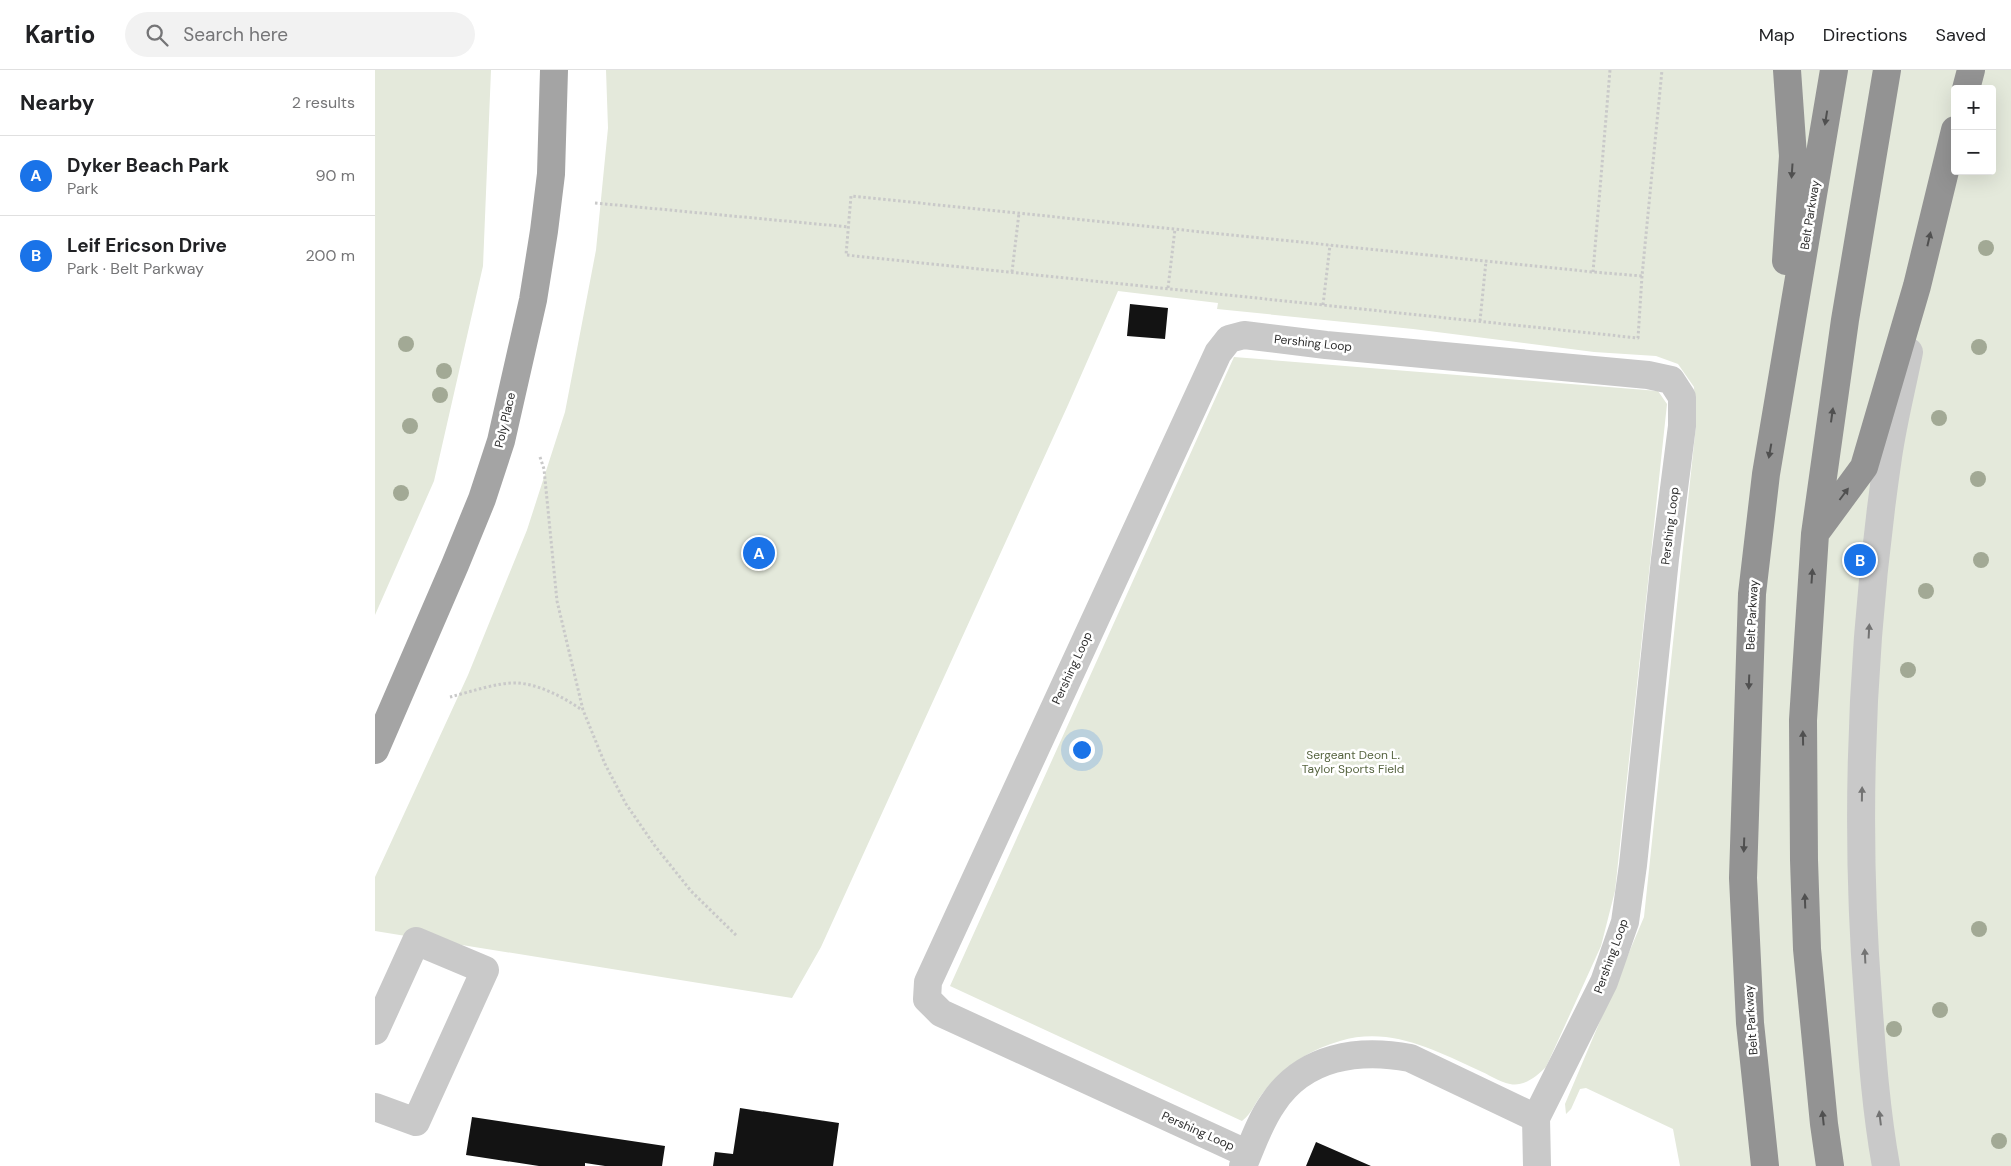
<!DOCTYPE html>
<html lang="en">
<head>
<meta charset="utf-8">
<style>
	body { margin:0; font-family:"DM Sans",sans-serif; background:#f2f2f2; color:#202124 }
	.controls { position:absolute; right:15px; top:15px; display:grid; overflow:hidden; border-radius:5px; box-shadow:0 5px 20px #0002 }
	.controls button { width:45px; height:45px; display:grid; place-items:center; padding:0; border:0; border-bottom:1px solid #e0e0e0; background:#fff; color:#202124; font:25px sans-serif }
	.you { position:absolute; left:706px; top:679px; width:18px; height:18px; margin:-12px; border:4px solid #fff; border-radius:50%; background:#1a73e8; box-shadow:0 0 0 8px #1a73e833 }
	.badge { display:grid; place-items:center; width:32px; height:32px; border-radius:50%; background:#1a73e8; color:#fff; font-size:16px; font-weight:700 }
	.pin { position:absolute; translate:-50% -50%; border:2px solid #fff; box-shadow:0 1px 5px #0006 }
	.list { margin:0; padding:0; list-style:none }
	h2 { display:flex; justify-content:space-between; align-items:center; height:65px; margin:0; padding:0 20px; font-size:21px }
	h2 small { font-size:16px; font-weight:400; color:#757577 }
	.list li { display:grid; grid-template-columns:32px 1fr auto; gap:15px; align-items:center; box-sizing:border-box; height:80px; padding:0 20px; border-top:1px solid #e0e0e0 }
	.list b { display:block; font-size:19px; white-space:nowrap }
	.list p { margin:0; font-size:16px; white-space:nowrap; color:#757577 }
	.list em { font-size:16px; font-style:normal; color:#757577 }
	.icon { flex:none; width:28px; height:28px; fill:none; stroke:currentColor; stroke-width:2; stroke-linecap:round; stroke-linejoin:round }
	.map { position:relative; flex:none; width:1636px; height:1096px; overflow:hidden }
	header { display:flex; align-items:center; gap:30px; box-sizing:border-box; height:70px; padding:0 25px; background:#fff; border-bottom:1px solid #e0e0e0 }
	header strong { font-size:24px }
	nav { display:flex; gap:28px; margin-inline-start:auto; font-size:18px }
	.search { width:350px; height:45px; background:#f2f2f2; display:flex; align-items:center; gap:12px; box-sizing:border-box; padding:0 18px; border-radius:28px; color:#757577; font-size:19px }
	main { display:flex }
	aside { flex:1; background:#fff }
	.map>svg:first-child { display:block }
	.green { fill:#e4e9db; fill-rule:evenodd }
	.building { fill:#131313 }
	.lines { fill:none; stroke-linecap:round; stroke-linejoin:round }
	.path { stroke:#c9c9c9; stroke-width:3; stroke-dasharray:2.5 2.5; stroke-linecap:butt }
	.minor { stroke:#c9c9c9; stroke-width:28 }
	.major { stroke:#a4a4a4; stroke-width:28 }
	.highway { stroke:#939393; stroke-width:28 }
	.tree { fill:#a2a995 }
	.oneway { fill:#505050 }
	.oneway2 { fill:#737373 }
	.labels { text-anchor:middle; stroke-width:5; stroke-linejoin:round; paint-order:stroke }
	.street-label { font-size:12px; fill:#2c2c2c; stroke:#fff }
	.park-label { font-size:12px; fill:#55633f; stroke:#fff }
</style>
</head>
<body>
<header>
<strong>Kartio</strong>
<div class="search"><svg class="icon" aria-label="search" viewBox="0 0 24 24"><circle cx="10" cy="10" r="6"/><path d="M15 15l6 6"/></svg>Search here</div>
<nav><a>Map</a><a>Directions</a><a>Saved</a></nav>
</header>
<main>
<aside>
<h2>Nearby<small>2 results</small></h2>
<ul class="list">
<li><span class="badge">A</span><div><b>Dyker Beach Park</b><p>Park</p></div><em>90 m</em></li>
<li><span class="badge">B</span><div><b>Leif Ericson Drive</b><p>Park · Belt Parkway</p></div><em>200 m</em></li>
</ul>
</aside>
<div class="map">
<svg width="1636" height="1096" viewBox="0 0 1636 1096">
	<rect width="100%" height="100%" fill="#fff"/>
	<path class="green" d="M0,0H116L108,196L59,411L0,545Z
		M231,0H1636V1096H1305L1298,1059L1211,1018L1205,1019L1196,1039L1191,1044L1190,1034L1269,847L1321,355L1319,317L1303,294L1281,286L1219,282L1038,259L842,239L843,233L743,221L693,335L446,877L417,928L0,861V807L93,605L152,460L190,342L221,180L233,58ZM1580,19H1617V101H1580Z
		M859,287L1283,321L1292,334L1240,821L1226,876L1171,997C1162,1006 1149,1017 1135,1014C1124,1012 1113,1004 1103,1000C1059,980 1015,956 965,971C934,980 906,998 887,1024C879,1034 878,1042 867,1051L575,916Z"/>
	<path class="building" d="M755,234L793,238L790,269L752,266Z
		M365,1038L464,1053L458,1096H338L340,1082L358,1084Z
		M97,1047L290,1076L287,1096H230L210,1093V1096H164L91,1085Z
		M941,1072L996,1096H931Z"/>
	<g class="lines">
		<path class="path" d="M220,133L474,157
			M637,202L644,143
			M1218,202L1235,0
			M1267,206L1263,268L471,185L476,126L1218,202L1267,206L1287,0
			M793,218L800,159
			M948,235L955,175
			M1105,251L1111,191
			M165,387L169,399L182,531L208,640L230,694L251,734L280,776L316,821L362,866
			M75,627C95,622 123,612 143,613C166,615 188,627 207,640"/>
		<path class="minor" d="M0,961L41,871L110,900L41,1052L0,1037
			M873,1084L566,943L552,929L553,912L843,283L854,269L869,265L951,275L1273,305L1296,310L1307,327V356L1290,489L1258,795L1250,852L1229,912L1161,1048L1162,1096
			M868,1096C877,1075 885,1051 898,1033C929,986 984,978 1035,988L1161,1048
			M1511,1096C1501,1041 1497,984 1493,928C1479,749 1487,565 1513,387C1518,352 1527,317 1534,282"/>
		<path class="major" d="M0,680L80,495L107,429L126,371L158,230L169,161L176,104L179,0"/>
		<path class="highway" d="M1591,19L1596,0
			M1411,191L1418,86L1412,0
			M1442,461L1489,397L1542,216L1580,60
			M1390,1096L1375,953L1368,808L1377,524L1391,404L1459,0
			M1455,1096L1449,1054L1432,879L1429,790L1428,650L1440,464L1470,250L1512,0"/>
	</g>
	<g class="tree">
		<circle cx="1611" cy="178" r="8"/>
		<circle cx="31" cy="274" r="8"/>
		<circle cx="1604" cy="277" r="8"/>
		<circle cx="69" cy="301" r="8"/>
		<circle cx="65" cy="325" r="8"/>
		<circle cx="1564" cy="348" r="8"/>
		<circle cx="35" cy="356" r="8"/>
		<circle cx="1603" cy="409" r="8"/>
		<circle cx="26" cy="423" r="8"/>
		<circle cx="1606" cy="490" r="8"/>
		<circle cx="1551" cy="521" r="8"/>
		<circle cx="1533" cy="600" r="8"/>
		<circle cx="1604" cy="859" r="8"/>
		<circle cx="1565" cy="940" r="8"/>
		<circle cx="1519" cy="959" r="8"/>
		<circle cx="1624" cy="1071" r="8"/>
	</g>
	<defs><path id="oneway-solid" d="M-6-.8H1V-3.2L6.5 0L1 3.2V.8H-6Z" transform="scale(1.25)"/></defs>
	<g class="oneway">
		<use href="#oneway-solid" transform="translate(1451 48) rotate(99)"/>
		<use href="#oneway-solid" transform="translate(1417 101) rotate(94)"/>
		<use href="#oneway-solid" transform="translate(1554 169) rotate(-77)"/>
		<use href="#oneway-solid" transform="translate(1457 345) rotate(-82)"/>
		<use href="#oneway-solid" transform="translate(1395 381) rotate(100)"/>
		<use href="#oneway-solid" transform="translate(1469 424) rotate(-53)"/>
		<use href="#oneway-solid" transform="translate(1437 506) rotate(-86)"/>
		<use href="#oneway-solid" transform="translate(1374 612) rotate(92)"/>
		<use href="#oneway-solid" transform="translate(1428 668) rotate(-91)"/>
		<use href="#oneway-solid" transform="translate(1369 775) rotate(92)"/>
		<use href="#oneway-solid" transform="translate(1430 831) rotate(-92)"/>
		<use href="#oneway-solid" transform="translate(1448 1048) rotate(-96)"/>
	</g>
	<g class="oneway2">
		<use href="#oneway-solid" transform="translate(1494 561) rotate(-87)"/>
		<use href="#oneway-solid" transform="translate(1487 724) rotate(-89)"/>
		<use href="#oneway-solid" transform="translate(1490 886) rotate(-93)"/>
		<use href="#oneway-solid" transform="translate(1505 1048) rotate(-97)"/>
	</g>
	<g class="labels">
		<g class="street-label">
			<text transform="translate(1435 145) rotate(-81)" y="4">Belt Parkway</text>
			<text transform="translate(938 273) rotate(6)" y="4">Pershing Loop</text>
			<text transform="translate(130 350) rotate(-77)" y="4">Poly Place</text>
			<text transform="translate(1295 456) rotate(-83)" y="4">Pershing Loop</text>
			<text transform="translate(1377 545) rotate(-87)" y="4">Belt Parkway</text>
			<text transform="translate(697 598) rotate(-65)" y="4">Pershing Loop</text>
			<text transform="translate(1236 886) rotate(-70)" y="4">Pershing Loop</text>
			<text transform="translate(1376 950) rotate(-94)" y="4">Belt Parkway</text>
			<text transform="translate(823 1061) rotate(24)" y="4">Pershing Loop</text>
		</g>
		<g class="park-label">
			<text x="978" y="689">Sergeant Deon L.<tspan x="978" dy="14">Taylor Sports Field</tspan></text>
		</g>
	</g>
</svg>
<div class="controls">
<button>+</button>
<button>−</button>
</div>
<div class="you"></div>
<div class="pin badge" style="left:384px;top:483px">A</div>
<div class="pin badge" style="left:1485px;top:490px">B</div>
</div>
</main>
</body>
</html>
